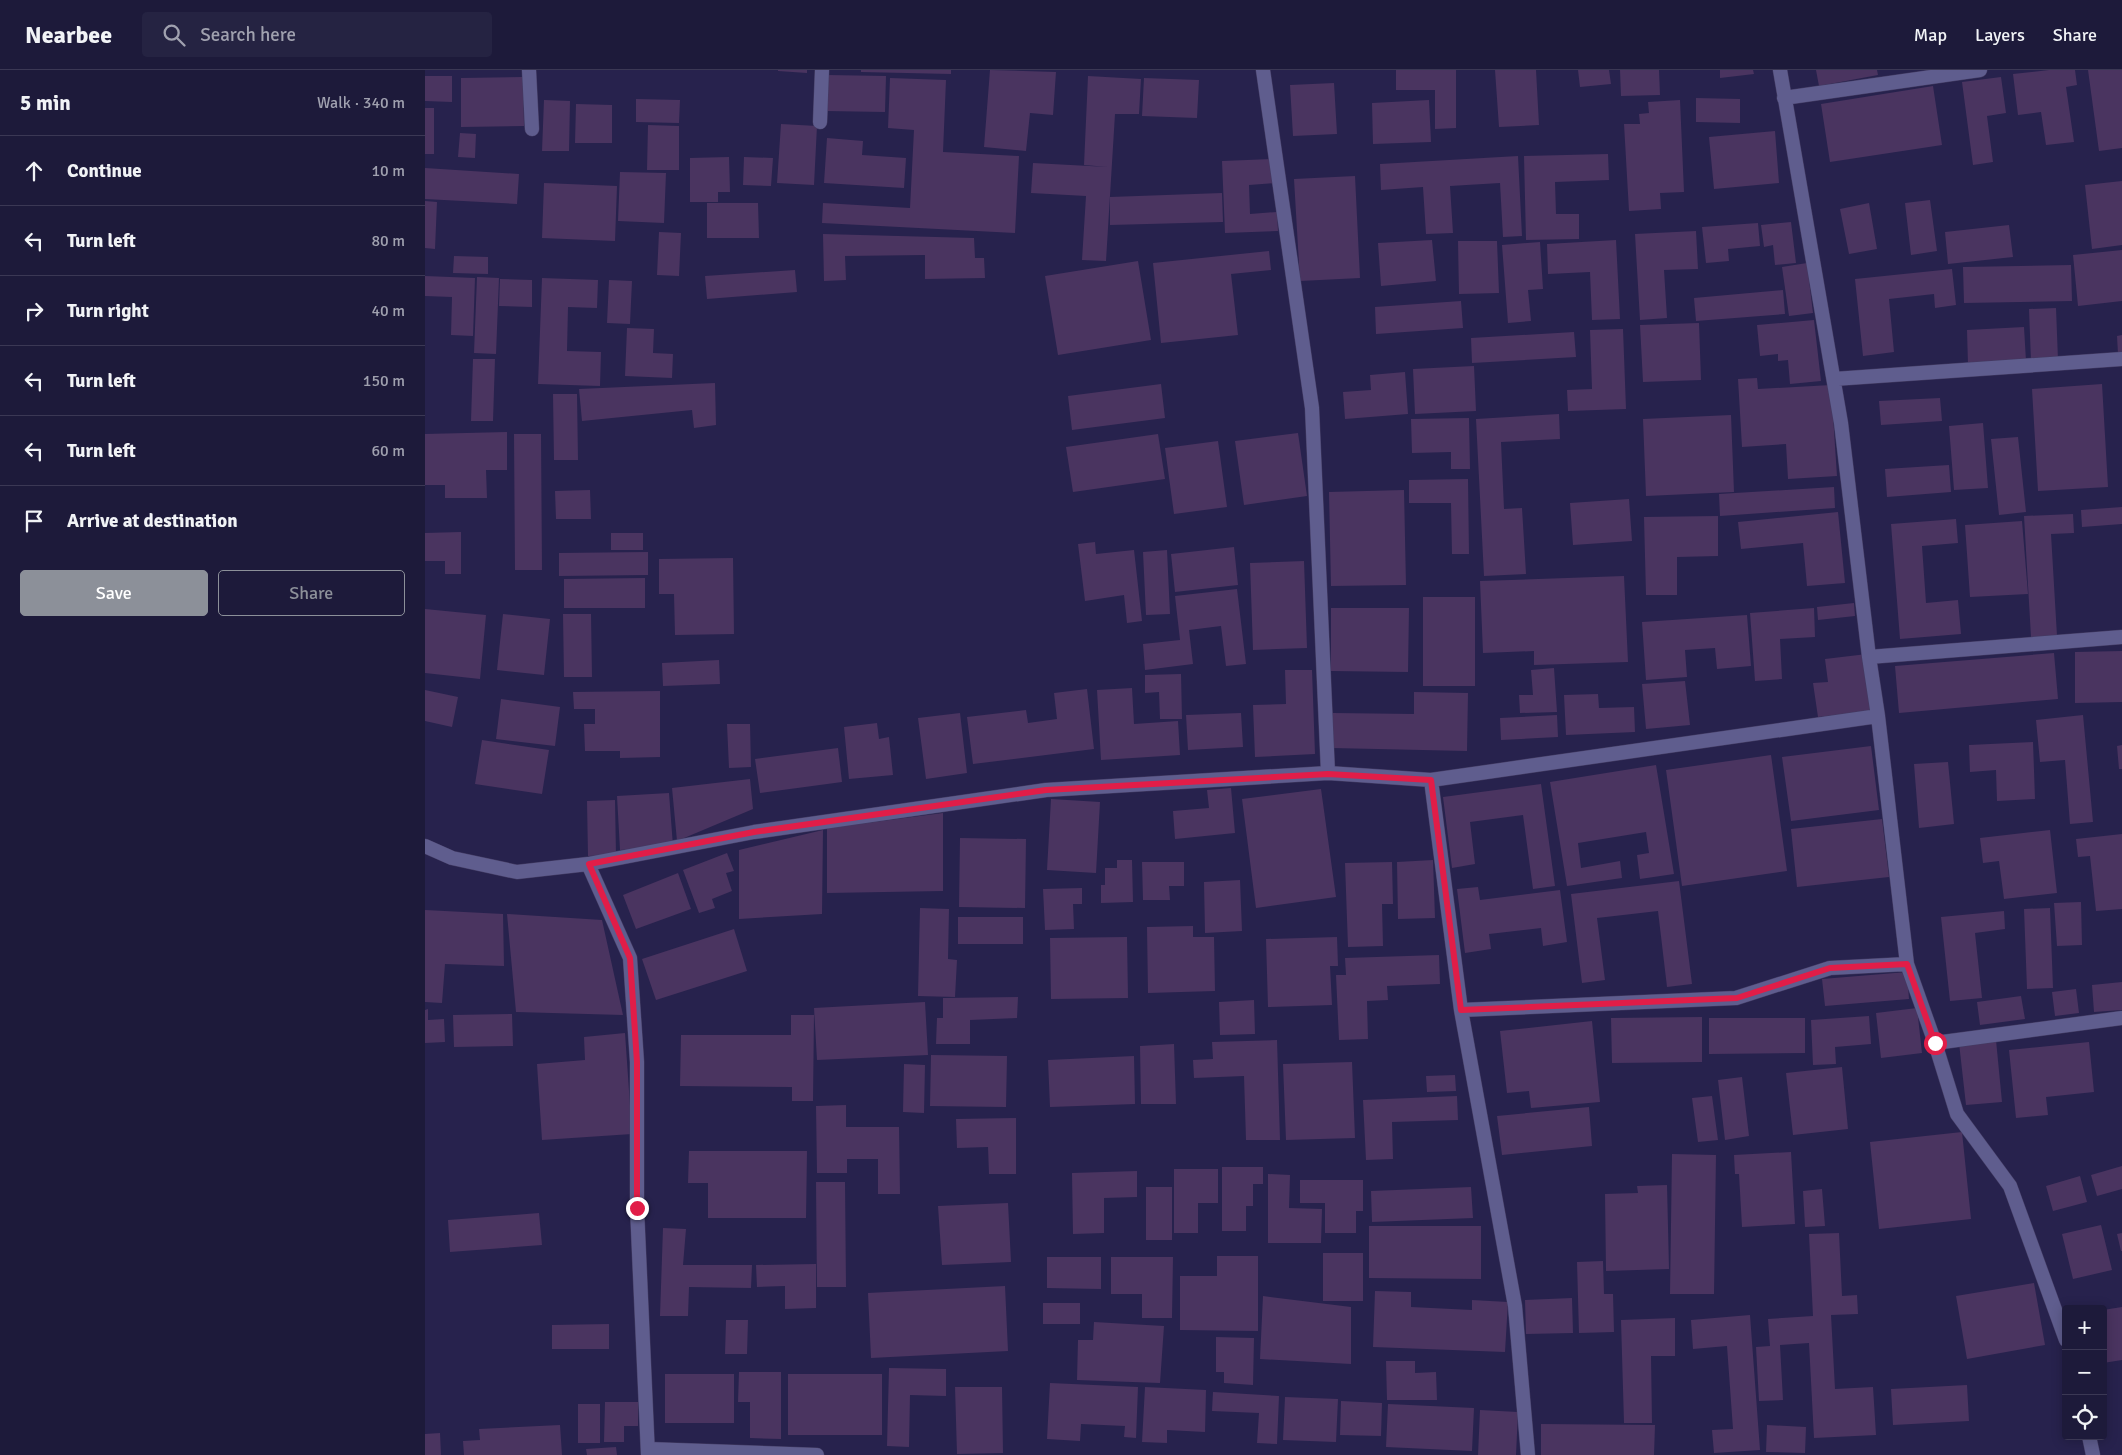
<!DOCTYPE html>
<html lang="en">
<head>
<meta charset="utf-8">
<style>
	body { margin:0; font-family:Signika,sans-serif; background:#252342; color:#f1f3f6 }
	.controls { position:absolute; right:15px; bottom:15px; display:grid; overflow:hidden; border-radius:5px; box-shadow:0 2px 12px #0003 }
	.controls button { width:45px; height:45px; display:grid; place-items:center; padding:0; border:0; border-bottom:1px solid #3b3854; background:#1d1a3a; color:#f1f3f6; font:25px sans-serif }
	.stop { position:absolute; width:15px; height:15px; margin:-11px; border:4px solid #e11d48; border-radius:50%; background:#fff }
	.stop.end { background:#e11d48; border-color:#fff; box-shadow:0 1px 5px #0008 }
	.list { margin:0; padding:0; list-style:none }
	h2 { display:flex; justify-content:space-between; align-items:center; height:65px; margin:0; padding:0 20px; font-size:21px }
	h2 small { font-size:16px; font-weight:400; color:#a0a1af }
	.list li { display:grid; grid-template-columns:32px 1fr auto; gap:15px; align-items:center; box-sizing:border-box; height:70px; padding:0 20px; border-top:1px solid #3b3854 }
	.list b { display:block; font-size:19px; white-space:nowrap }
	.list em { font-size:16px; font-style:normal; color:#a0a1af }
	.actions { display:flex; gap:10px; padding:15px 20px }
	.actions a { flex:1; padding:11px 0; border:1px solid #8c9099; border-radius:5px; text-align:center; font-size:18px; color:#8c9099 }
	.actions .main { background:#8c9099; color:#fff }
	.icon { flex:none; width:28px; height:28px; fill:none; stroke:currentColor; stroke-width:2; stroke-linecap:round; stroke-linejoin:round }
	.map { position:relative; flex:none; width:1697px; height:1385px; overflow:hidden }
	header { display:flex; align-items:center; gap:30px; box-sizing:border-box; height:70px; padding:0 25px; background:#1d1a3a; border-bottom:1px solid #3b3854 }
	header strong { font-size:24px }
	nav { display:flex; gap:28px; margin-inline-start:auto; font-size:18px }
	.search { width:350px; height:45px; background:#252342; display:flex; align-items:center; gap:12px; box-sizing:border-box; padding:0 18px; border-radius:5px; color:#a0a1af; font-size:19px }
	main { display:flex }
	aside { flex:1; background:#1d1a3a }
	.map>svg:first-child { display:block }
	.building { fill:#4a3460 }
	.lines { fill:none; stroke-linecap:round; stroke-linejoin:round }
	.minor-casing { stroke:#433c63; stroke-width:15 }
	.minor { stroke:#5f5d8e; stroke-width:14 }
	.route { stroke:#e11d48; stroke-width:6 }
</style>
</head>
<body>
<header>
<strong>Nearbee</strong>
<div class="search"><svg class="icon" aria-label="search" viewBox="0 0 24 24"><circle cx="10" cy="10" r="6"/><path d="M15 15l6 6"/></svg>Search here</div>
<nav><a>Map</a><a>Layers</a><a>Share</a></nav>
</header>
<main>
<aside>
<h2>5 min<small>Walk · 340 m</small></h2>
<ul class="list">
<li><svg class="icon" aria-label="ahead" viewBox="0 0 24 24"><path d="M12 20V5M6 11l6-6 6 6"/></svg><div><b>Continue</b></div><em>10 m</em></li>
<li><svg class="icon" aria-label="left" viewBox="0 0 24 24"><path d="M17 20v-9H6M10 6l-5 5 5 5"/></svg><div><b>Turn left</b></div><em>80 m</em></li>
<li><svg class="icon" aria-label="right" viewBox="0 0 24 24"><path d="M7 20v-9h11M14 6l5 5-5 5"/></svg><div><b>Turn right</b></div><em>40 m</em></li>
<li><svg class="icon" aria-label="left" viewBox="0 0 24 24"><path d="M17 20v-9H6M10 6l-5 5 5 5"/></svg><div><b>Turn left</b></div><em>150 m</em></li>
<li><svg class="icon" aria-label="left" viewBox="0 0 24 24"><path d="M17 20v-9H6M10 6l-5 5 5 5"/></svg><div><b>Turn left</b></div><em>60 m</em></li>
<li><svg class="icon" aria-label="arrive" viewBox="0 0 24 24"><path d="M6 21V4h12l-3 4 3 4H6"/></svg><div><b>Arrive at destination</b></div></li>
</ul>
<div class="actions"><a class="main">Save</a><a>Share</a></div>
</aside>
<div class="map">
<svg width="1697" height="1385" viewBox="0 0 1697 1385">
	<rect width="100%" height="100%" fill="#27224d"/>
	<path class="building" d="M353,0H382V3L353,1Z
		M436,0H526V4L436,2Z
		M565,0L631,2L628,45L605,43L601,81L559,77Z
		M971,0H1031V58L1010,59V20H971Z
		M1070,0H1111L1114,55L1074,57Z
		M1153,0H1184L1186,14L1155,17Z
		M1195,0H1234L1235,25L1196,26Z
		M1295,0H1328L1329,4L1295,8Z
		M1391,0H1452L1453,5L1394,16Z
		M1624,0H1650L1652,15L1641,17L1649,72L1621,75L1616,42L1593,45L1588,4Z
		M1663,0H1697V78L1674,81Z
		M402,5L461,6L460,42L401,41Z
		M0,6H27V32L0,31Z
		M663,6L716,9L714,44H690L681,191L657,190L661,126L606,123L608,93L683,97L659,95Z
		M98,7L99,56L36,57V8Z
		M1576,7L1581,43L1562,46L1568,92L1548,95L1537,12Z
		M465,8L521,10L518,82L594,86L590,163L397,153L398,133L485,138L489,60L463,58Z
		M719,8L774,10L772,48L717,46Z
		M909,13L912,64L868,66L865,15Z
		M1508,16L1517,75L1405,92L1396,34Z
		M1271,28L1315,29V53L1271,52Z
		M211,29L255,30L254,53L211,52Z
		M119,30L145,31L144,81H117Z
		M1004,30L1006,72L948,74L947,33Z
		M1255,30L1259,122L1235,123L1236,139L1204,141L1199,54H1215L1214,44L1224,43L1223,32Z
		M151,34L187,35V73H150Z
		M0,38H9V84H0Z
		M356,54L392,56L389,115L352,113Z
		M223,55L254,56V100H222Z
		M1350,61L1354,113L1289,119L1284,67Z
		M35,63L51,64L50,88L33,87Z
		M402,68L438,71L437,85L481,88L479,118L399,113Z
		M1183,84L1184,110L1130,112L1131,144H1154V169L1101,170L1099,86Z
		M1093,86L1097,166L1078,167L1075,113L1025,116L1028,163L1001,164L998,117L956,120L955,94Z
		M304,87L305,122H293V132H265V88Z
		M319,87L348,88L346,116L318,115Z
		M850,89L851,113L824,115L825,144L852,142L853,161L800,163L797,91Z
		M0,98L94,104L92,134L0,129Z
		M195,102L241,103L239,153L193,151Z
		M930,106L935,208L875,211L869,109Z
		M1697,111V175L1667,179L1660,115Z
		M119,113L192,116L190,171L117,168Z
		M797,123L798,152L685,155V127Z
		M1505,130L1512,181L1486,185L1480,133Z
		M0,131L12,132L10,179L0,178Z
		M282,133H333L334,168H282Z
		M1444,133L1452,179L1424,184L1415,139Z
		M1366,152L1371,193L1350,195L1348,175L1339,177L1336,155Z
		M1333,153L1335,176L1303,179L1304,191L1281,193L1277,157Z
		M1584,155L1588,187L1523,194L1520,162Z
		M1271,161L1273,199L1239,200L1242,248L1215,250L1210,164Z
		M234,162L256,163L254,206L232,205Z
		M398,164L549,168L550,188H559L560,208L500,209V185L420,186L421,210L399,211Z
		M1007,170L1011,211L956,216L953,173Z
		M1191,170L1195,249L1167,250L1165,202L1123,204L1122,174Z
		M1033,171H1072L1074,223L1034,224Z
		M1115,172L1118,219L1103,220L1106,251L1083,253L1077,175Z
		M1697,180V231L1653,236L1648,185Z
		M844,181L846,200L806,204L813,265L736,273L728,193Z
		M29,186L63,187V204L28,203Z
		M713,191L726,270L633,285L620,206Z
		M1382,193L1388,243L1364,246L1357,197Z
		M1646,195L1647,231L1539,233L1538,197Z
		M1527,199L1531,235L1510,238L1509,224L1464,229L1469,282L1438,286L1430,209Z
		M370,200L372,222L282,229L280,206Z
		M0,206L50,208L48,266L26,265L27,227L0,226Z
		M52,207L74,208L71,284L49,283Z
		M117,208L173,210L172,238L143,237L142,281L176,282L175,316L113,314Z
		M75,209L107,210V237L74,236Z
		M184,210L207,211L205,254L182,253Z
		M1358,220L1360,244L1271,251L1269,228Z
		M1036,231L1038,258L951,264L950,237Z
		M1631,238L1633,290L1606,291L1604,239Z
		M1389,250L1396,311L1365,314L1363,290L1353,291V284L1335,286L1332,255Z
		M1274,253L1276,310L1218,312L1215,255Z
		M1599,257L1601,291L1543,295L1542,260Z
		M202,258L229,259L228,283L248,284L247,308L200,306Z
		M1198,259L1201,339L1143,341L1142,320L1167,319L1165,260Z
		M1149,262L1151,287L1047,293L1046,268Z
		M1697,265V284H1693L1692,266Z
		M48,289H70L68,351H46Z
		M1049,296L1051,341L990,344L988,299Z
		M980,302L983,344L920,349L918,322L946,320L945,305Z
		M1332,308L1333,319L1406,315L1412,406L1363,409L1361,374L1317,377L1313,309Z
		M290,313L291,355L269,358L267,340L157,351L154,319Z
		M736,314L740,348L647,360L643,326Z
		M1677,314L1683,417L1613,421L1607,319Z
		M128,324H152L153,390H129Z
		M1515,328L1517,351L1456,355L1454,331Z
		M1134,344L1135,369L1076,372L1079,439L1097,438L1101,504L1059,506L1051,349Z
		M1306,345L1309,422L1221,426L1218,349Z
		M1044,348L1045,399H1026V382L987,383L986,349Z
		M1558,353L1563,418L1529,420L1524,356Z
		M82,362V400H61L62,428H20V415H0V364Z
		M873,363L882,426L819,435L810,371Z
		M89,364H116L117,500H90Z
		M733,364L740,409L648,422L641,377Z
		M1593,367L1601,442L1574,445L1566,369Z
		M793,371L802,437L749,444L740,378Z
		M1524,395L1526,422L1462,427L1460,399Z
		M1043,409L1044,484H1027L1026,433H984V410Z
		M1409,417L1410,438L1295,446L1294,424Z
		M165,420L166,449H131L130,421Z
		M979,420L981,515L906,516L904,422Z
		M1204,429L1207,471L1148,475L1145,433Z
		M1697,437V454L1657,457L1656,440Z
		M1413,442L1420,513L1382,516L1378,473L1316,479L1313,452Z
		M1648,444L1649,463L1626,464L1632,566L1606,567L1599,446Z
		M1293,446V486L1252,487V525H1221L1219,447Z
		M1531,449L1533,473L1497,476L1501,533L1533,530L1536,564L1475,569L1466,454Z
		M1597,451L1603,524L1545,527L1540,455Z
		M36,462V504H20V491H0V463Z
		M186,463H218V480H186Z
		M670,472L671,484L709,480L717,551L702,553L699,525L660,531L653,474Z
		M809,477L813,515L750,522L746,484Z
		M742,480L745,544L721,545L718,482Z
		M223,482V505L134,506V483Z
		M308,488L309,564L250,565L249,524H234V489Z
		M879,491L882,578L828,580L825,493Z
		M1199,506L1203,592L1109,595V581L1058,583L1055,511Z
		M220,508V538H139V509Z
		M812,519L821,594L801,596L796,556L764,560L768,594L720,600L718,574L755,570L750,526Z
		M998,527H1050V616H998Z
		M1429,533L1430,546L1393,550L1392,537Z
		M906,538H984L983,602L906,601Z
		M1389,538L1390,567L1355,569L1357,609L1330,611L1325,543Z
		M0,539L61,545L55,609L0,603Z
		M78,544L125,549L119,605L72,600Z
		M138,544H166L167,607H139Z
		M1322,545L1326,596L1292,599L1290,578L1260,580L1262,607L1221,610L1217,552Z
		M1697,581V632L1650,633V582Z
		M1629,583L1633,629L1474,643L1470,596Z
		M1442,584L1449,641L1393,647L1388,613L1403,612L1400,589Z
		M294,590L295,614L238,616L237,593Z
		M1129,598L1132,642L1095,643L1094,625H1108L1106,600Z
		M860,600H887L890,684L830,687L828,635L861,634Z
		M756,604L757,649H735L734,622L720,623V605Z
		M1260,611L1265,655L1221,659L1217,614Z
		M707,618L709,654L753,651L755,685L676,690L672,620Z
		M662,619L669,679L548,694L542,647L601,640L603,653L632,649L629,623Z
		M0,620L33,627L27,657L0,651Z
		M235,621V687L195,688V681H160L159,654H170V639H149L148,622Z
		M989,622L1043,623L1042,681L907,678L908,643L989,644Z
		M1173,624L1174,638L1209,637L1210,662L1141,665L1139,625Z
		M76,629L135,637L130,676L71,669Z
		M535,643L542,703L501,709L493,648Z
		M816,643L818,677L763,680L761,645Z
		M1132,645L1133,667L1076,670L1075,648Z
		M1658,645L1668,752L1645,754L1640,690L1615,692L1611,650Z
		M452,653L454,669L464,667L468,705L424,709L419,657Z
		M302,654H325L326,697L304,698Z
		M57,670L124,680L117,724L50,714Z
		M1608,672L1610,729L1572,731L1571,700L1545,702L1544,675Z
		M1697,675V699H1694L1692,676Z
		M1446,676L1454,740L1366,751L1357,687Z
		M413,678L417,712L335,723L330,689Z
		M1346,685L1362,801L1257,816L1241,700Z
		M1523,692L1529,754L1494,758L1489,694Z
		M1231,695L1249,804L1215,809L1212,785L1224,783L1221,762L1153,773L1156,798L1195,791L1197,808L1142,816L1125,712Z
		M325,709L328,739L252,771L247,718Z
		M1116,714L1130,816L1108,819L1098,745L1045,752L1050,794L1027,798L1018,727Z
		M806,718L810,763L750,769L748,741L784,738L782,720Z
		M896,719L911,827L831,838L817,729Z
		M244,723L248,776L195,780L192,726Z
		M626,729L675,732L671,803L622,800Z
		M190,730L191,785L163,786L162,731Z
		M518,743V821L402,823V758Z
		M1457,749L1464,807L1372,817L1366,759Z
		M398,760L397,844L314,849V780Z
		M1625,760L1632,823L1579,829L1574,791L1558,793L1555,768Z
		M1697,764V839L1671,841L1665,786L1653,787L1651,769Z
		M535,768L601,769L600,838L534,837Z
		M302,783L309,801L301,803L307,821L287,829L290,838L274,843L258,800Z
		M692,790H707L708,832L676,833V815H680V798H692Z
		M1008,790L1010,848L973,849L972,792Z
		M717,792H759V816H744L745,830H718Z
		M967,792L968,834H957L958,876L923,877L920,793Z
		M253,803L266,839L211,859L198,825Z
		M815,810L817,861L780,863L779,812Z
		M1254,811L1267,914L1242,917L1233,841L1172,848L1180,910L1157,913L1146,824Z
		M1053,817L1055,830L1135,820L1142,872L1118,876L1116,858L1064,864L1066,879L1040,883L1032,819Z
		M657,818V834H648L649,859L620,860L618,819Z
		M1656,832L1657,875L1632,876L1629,833Z
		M495,838L524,839L523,889L532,890L530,927L493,926Z
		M1625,838L1628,918L1602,919L1599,839Z
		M0,840L78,844L79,896L20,894L17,933L0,932Z
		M1579,841L1580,859L1550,863L1557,928L1525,931L1516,847Z
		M82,844L177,850L198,945L91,942Z
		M533,847H598V874H533Z
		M768,856V867H789L790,921L723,923L722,857Z
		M309,859L322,901L231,930L217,889Z
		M702,867L703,928L626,929L625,868Z
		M912,867L913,896H905L907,935L843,937L841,869Z
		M1014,885L1015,914L962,916L963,930L942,931L943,969L914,970L911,905H921L920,888Z
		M1482,902L1484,929L1400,936L1397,909Z
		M1697,912V940L1669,942L1667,915Z
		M1651,919L1654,943L1630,946L1627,922Z
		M1596,926L1600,949L1555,955L1552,932Z
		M593,927L592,948L545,950V974H511L512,948H518V928Z
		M829,930L830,964L795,965L794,932Z
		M500,932L503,985L392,990L389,938Z
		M1492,938L1497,983L1456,988L1451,943Z
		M3,939V950L19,949L20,972L0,973V940Z
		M87,944L88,976L29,977L28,945Z
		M366,945H389L388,1031H367V1017L255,1016L256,965H366Z
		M1444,946L1446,974L1410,977L1411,994L1388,995L1386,950Z
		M1277,947V992L1187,993L1186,948Z
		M1284,948H1380V983L1284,984Z
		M1167,951L1175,1032L1106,1038L1104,1021L1082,1023L1075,961Z
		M200,963L207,1064L117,1070L112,994L160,990L159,967Z
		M852,970L855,1070H821L819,1006L769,1008L768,990L788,989L787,972Z
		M1571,970L1577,1032L1541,1035L1534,973Z
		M1664,972L1669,1022L1621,1027L1623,1045L1591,1048L1584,980Z
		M749,974L751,1034H716L715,976Z
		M506,985L582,986L581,1037L505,1036Z
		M709,986L710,1034L625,1037L623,990Z
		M927,992L930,1068L861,1070L858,994Z
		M479,994L500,995L499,1043L478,1042Z
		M1417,997L1423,1059L1368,1065L1361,1003Z
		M1030,1005L1031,1021L1002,1022L1001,1006Z
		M1317,1007L1324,1066L1300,1070L1293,1010Z
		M1032,1026L1033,1050L967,1052L968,1089L941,1090L938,1030Z
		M1287,1026L1293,1070L1273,1072L1267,1028Z
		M421,1035V1057H474L475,1124H453V1089H422V1103H392L391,1036Z
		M1164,1037L1167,1076L1077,1085L1072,1046Z
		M591,1048V1104H564L563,1077L532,1078L531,1049Z
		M1537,1062L1546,1149L1454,1159L1445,1072Z
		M264,1081H382L381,1148H283V1113H263Z
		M1366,1082L1370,1154L1317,1157L1314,1104H1310L1309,1085Z
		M1247,1084L1291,1085L1289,1224H1245Z
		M1697,1096V1119L1672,1126L1666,1105Z
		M797,1097H838V1114H828V1136H821V1161H797Z
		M749,1099H793V1133H773V1163H749Z
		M712,1101V1127L679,1128V1163L648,1164L647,1103Z
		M843,1104L865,1105L864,1138L897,1139L896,1173H843Z
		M1655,1106L1662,1132L1628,1141L1621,1116Z
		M875,1110H938V1141H931V1163H900V1133H875Z
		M391,1112H420L421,1217H392Z
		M1242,1115L1244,1199L1181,1201L1180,1124L1213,1123L1212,1116Z
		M721,1117H747V1170H721Z
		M1046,1117L1048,1148L947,1152L946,1121Z
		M1397,1119L1400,1156L1380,1157L1378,1121Z
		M583,1133L586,1192L517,1195L513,1136Z
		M114,1143L117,1175L25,1182L23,1150Z
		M1676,1155L1687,1200L1648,1209L1637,1164Z
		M944,1156H1056V1209L944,1208Z
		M238,1158L261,1159L258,1195H327L326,1218L264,1217L263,1246H235Z
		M1414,1163L1417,1226L1432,1225L1433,1244L1406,1245L1410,1319L1448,1317L1451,1365L1389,1368L1384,1273L1355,1275L1358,1330L1334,1331L1331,1277L1345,1276L1343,1249L1388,1246L1384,1164Z
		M1697,1163V1181H1696L1692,1164Z
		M898,1183H938V1231H898Z
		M792,1186H833V1261L755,1260V1206H792Z
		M622,1187H676V1219L622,1218Z
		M686,1187H748L747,1248H717V1224H686Z
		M1178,1191L1179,1224H1188L1189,1262L1154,1263L1152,1192Z
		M391,1194V1238L360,1239V1216L332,1217L331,1195Z
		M1609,1213L1620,1275L1542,1289L1531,1226Z
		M580,1216L583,1281L446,1288L443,1223Z
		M950,1221L986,1222V1237L1047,1240V1230L1083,1232L1080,1282L948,1277Z
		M838,1226L926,1237V1294L835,1289Z
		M1147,1228L1148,1263L1101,1264L1100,1230Z
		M618,1233H655V1254H618Z
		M1697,1237V1290L1678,1293V1240Z
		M1325,1245L1335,1380L1289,1383L1287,1360L1308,1359L1302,1276L1268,1279L1266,1250Z
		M1250,1248V1286H1226L1227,1353H1199L1196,1250Z
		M301,1250H323L322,1284H300Z
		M669,1252L739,1256L735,1313L652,1310L653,1270H668Z
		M184,1254V1279H127V1255Z
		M791,1267L829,1268L828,1315L799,1313V1302H791Z
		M961,1291H990V1303L1011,1302L1012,1330H962Z
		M464,1298L521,1299V1326L485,1325L484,1377L462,1376Z
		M314,1302H356V1369L325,1368V1332H313Z
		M240,1304H309V1353H240Z
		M363,1304H457V1365H363Z
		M625,1313L713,1317L711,1368L699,1367L700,1356L656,1354L655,1371L622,1369Z
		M1542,1315L1544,1351L1468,1355L1466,1319Z
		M530,1317H577L578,1383L532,1384Z
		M720,1317L781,1320L780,1362L742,1360V1373L717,1372Z
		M788,1322L854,1326L852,1374L832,1373L834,1343L787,1341Z
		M860,1327L913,1329L911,1372L858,1370Z
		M916,1331L957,1333L956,1366L915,1365Z
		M180,1332H213V1356H199V1372H179Z
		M153,1334H175V1373H153Z
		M963,1334L1049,1338L1047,1381L961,1377Z
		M1055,1340L1093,1342L1091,1385H1053Z
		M1116,1354L1230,1355L1229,1385H1116Z
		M135,1355L137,1385H39L38,1371L55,1370L54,1359Z
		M1342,1355L1381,1357L1380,1383L1341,1382Z
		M15,1363L16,1385H0V1364Z
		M191,1377L192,1385H162L161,1379Z"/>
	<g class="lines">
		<defs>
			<path id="minor" d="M104,0L107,59
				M838,0L887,338L903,703
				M1355,0L1416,353L1444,587L1453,646L1482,894L1510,973L1532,1044L1585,1116L1641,1270
				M1359,28L1555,0
				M395,52L397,0
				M1409,309L1697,289
				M1444,587L1697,567
				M1006,710L1036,940L1090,1236L1103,1385
				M0,776L27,788L92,802L163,794L329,762L621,720L903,703L1006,710L1453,646
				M163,794L205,888L212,992V1138L223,1385
				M1036,940L1311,928L1405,898L1482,894
				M1510,973L1697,948
				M1664,1366L1668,1385
				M223,1379L392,1385"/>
		</defs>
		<use href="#minor" class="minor-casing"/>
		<use href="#minor" class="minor"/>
	</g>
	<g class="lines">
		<path class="route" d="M212,1138V992L205,888L164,794L329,762L621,720L903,704L1006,710L1036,940L1312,928L1405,898L1482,894L1510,973"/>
	</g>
</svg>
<div class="controls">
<button>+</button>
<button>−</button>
<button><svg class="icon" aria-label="locate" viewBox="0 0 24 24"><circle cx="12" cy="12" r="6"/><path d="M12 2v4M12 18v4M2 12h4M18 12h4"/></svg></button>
</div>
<div class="stop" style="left:1510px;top:973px"></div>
<div class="stop end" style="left:212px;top:1138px"></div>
</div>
</main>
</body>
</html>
